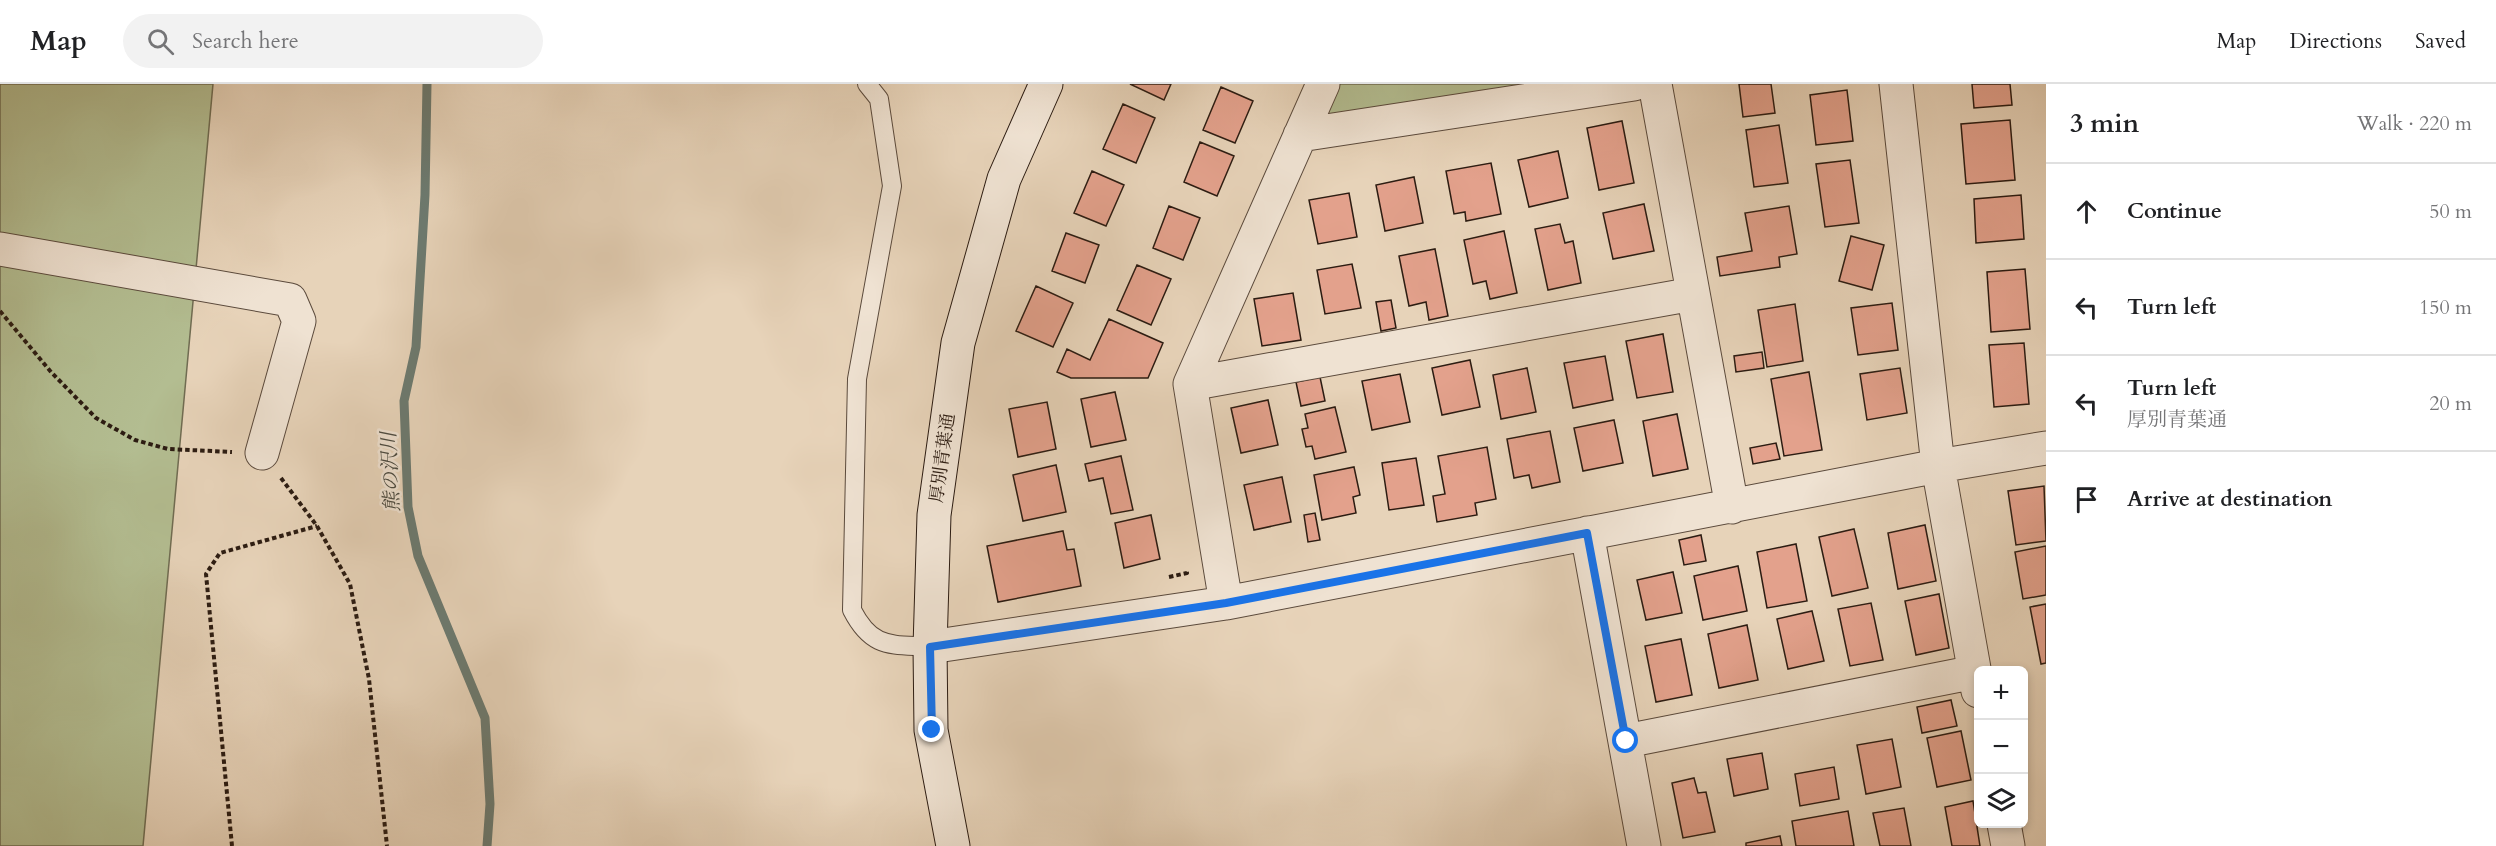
<!DOCTYPE html>
<html lang="en">
<head>
<meta charset="utf-8">
<style>
	body { margin:0; font-family:Cardo,"Noto Serif JP",serif; background:#f2f2f2; color:#202124 }
	.controls { position:absolute; right:18px; bottom:18px; display:grid; overflow:hidden; border-radius:9px; box-shadow:0 3px 9px #0003 }
	.controls button { width:54px; height:54px; display:grid; place-items:center; padding:0; border:0; border-bottom:2px solid #e0e0e0; background:#fff; color:#202124; font:30px sans-serif }
	.stop { position:absolute; width:18px; height:18px; margin:-14px; border:4px solid #1a73e8; border-radius:50%; background:#fff }
	.stop.end { background:#1a73e8; border-color:#fff; box-shadow:0 2px 6px #0008 }
	.list { margin:0; padding:0; list-style:none }
	h2 { display:flex; justify-content:space-between; align-items:center; height:78px; margin:0; padding:0 24px; font-size:26px }
	h2 small { font-size:20px; font-weight:400; color:#757577 }
	.list li { display:grid; grid-template-columns:39px 1fr auto; gap:18px; align-items:center; box-sizing:border-box; height:96px; padding:0 24px; border-top:2px solid #e0e0e0 }
	.list b { display:block; font-size:22px; white-space:nowrap }
	.list p { margin:0; font-size:20px; white-space:nowrap; color:#757577 }
	.list em { font-size:20px; font-style:normal; color:#757577 }
	.icon { flex:none; width:33px; height:33px; fill:none; stroke:currentColor; stroke-width:2; stroke-linecap:round; stroke-linejoin:round }
	.map { position:relative; flex:none; width:2046px; height:762px; overflow:hidden }
	header { display:flex; align-items:center; gap:36px; box-sizing:border-box; height:84px; padding:0 30px; background:#fff; border-bottom:2px solid #e0e0e0 }
	header strong { font-size:28px }
	nav { display:flex; gap:33px; margin-inline-start:auto; font-size:21px }
	.search { width:420px; height:54px; background:#f2f2f2; display:flex; align-items:center; gap:15px; box-sizing:border-box; padding:0 21px; border-radius:33px; color:#757577; font-size:22px }
	main { display:flex }
	aside { flex:1; background:#fff }
	.map>svg:first-child { display:block }
	.green { fill:#b3bd91; stroke:#706c52; stroke-width:1.5 }
	.lines { fill:none; stroke-linecap:round; stroke-linejoin:round }
	.stream { stroke:#6c7a70; stroke-width:9 }
	.building { fill:#e3a18c; stroke:#2c1c12; stroke-width:1.5 }
	.lane-casing { stroke:#5b4a3c; stroke-width:20 }
	.street-casing { stroke:#5b4a3c; stroke-width:35 }
	.secondary-casing { stroke:#2c1c12; stroke-width:35 }
	.path { stroke:#2c1c12; stroke-width:4; stroke-dasharray:4.5 3; stroke-linecap:butt }
	.lane { stroke:#efe2d2; stroke-width:18 }
	.street { stroke:#efe2d2; stroke-width:33 }
	.secondary { stroke:#efe2d2; stroke-width:33 }
	.route { stroke:#1a73e8; stroke-width:8 }
	.labels { text-anchor:middle; stroke-width:5; stroke-linejoin:round; paint-order:stroke }
	.street-label { font-size:18px; fill:#2c1c12; stroke:#efe2d2 }
	.water-label { font-size:20px; font-style:italic; fill:#4c4b41; stroke:#efe2d2 }
</style>
</head>
<body>
<header>
<strong>Map</strong>
<div class="search"><svg class="icon" aria-label="search" viewBox="0 0 24 24"><circle cx="10" cy="10" r="6"/><path d="M15 15l6 6"/></svg>Search here</div>
<nav><a>Map</a><a>Directions</a><a>Saved</a></nav>
</header>
<main>
<div class="map">
<svg width="2046" height="762" viewBox="0 0 2046 762">
	<rect width="100%" height="100%" fill="#e7d3b9"/>
	<filter id="stains"><feTurbulence type="fractalNoise" baseFrequency=".00333" numOctaves="4"/><feColorMatrix values="0 0 0 0 .2 0 0 0 0 .09 0 0 0 0 .02 0 0 0 .5 -.17"/></filter>
	<radialGradient id="worn" r=".72"><stop offset=".6" stop-color="#630" stop-opacity="0"/><stop offset="1" stop-color="#630" stop-opacity=".3"/></radialGradient>
	<path class="green" d="M0,0H213L143,762H0Z
		M1323,0H1634L1300,51Z"/>
	<g class="lines">
		<path class="stream" d="M427,0L425,111L416,263L404,317L408,423L418,472L485,634L490,720L487,762"/>
	</g>
	<path class="building" d="M1130,0H1171L1164,16Z
		M1739,0H1771L1775,29L1743,33Z
		M1972,0H2010L2012,21L1974,24Z
		M1221,3L1253,17L1235,59L1203,46Z
		M1847,6L1853,57L1816,61L1810,11Z
		M1123,20L1155,34L1136,79L1103,65Z
		M2010,36L2015,96L1966,100L1961,40Z
		M1622,37L1634,99L1599,106L1587,44Z
		M1779,41L1788,99L1754,103L1746,46Z
		M1200,58L1234,72L1217,112L1184,98Z
		M1558,67L1568,114L1529,123L1518,76Z
		M1850,76L1859,139L1825,143L1816,80Z
		M1491,79L1501,130L1466,137L1465,128L1454,130L1446,87Z
		M1092,87L1124,101L1106,142L1074,129Z
		M1414,93L1423,139L1385,147L1376,101Z
		M1349,109L1357,153L1318,160L1309,116Z
		M2021,111L2024,155L1976,159L1974,115Z
		M1644,120L1654,167L1613,175L1603,129Z
		M1169,122L1200,134L1183,176L1153,164Z
		M1789,122L1797,170L1779,173L1780,183L1720,192L1717,173L1752,167L1745,129Z
		M1560,140L1565,159L1573,157L1581,199L1548,206L1535,145Z
		M1504,147L1517,209L1490,215L1486,197L1473,200L1464,156Z
		M1066,149L1099,161L1085,199L1052,187Z
		M1851,152L1884,161L1872,206L1839,197Z
		M1435,165L1448,232L1429,236L1426,218L1409,222L1399,172Z
		M1352,180L1361,224L1325,230L1317,186Z
		M1137,181L1171,195L1151,241L1117,226Z
		M2025,185L2030,245L1991,248L1987,188Z
		M1036,202L1073,219L1053,263L1016,247Z
		M1293,209L1301,256L1262,262L1254,215Z
		M1391,216L1396,244L1381,247L1376,218Z
		M1892,219L1898,266L1858,271L1851,224Z
		M1795,220L1803,277L1767,283L1758,226Z
		M1109,235L1163,259L1148,294H1071L1057,288L1067,265L1090,276Z
		M1663,250L1673,308L1637,314L1626,257Z
		M2024,259L2029,320L1994,323L1989,261Z
		M1762,268L1764,284L1736,288L1734,272Z
		M1605,272L1613,316L1573,324L1564,279Z
		M1470,276L1480,323L1442,331L1432,284Z
		M1527,284L1536,328L1501,335L1493,291Z
		M1900,284L1907,329L1867,336L1860,290Z
		M1809,288L1822,366L1784,372L1771,295Z
		M1400,290L1410,338L1372,346L1362,297Z
		M1320,293L1325,317L1301,322L1296,298Z
		M1115,308L1126,356L1091,363L1081,315Z
		M1268,316L1278,361L1241,369L1231,324Z
		M1047,318L1056,365L1018,373L1009,325Z
		M1335,323L1346,368L1315,375L1312,362L1306,363L1302,345L1308,344L1305,330Z
		M1677,330L1688,385L1653,392L1643,337Z
		M1614,336L1623,379L1583,387L1574,344Z
		M1550,347L1560,398L1532,404L1529,391L1514,394L1507,355Z
		M1776,359L1780,375L1753,380L1750,364Z
		M1487,363L1496,415L1475,419L1477,431L1437,438L1433,412L1445,410L1438,372Z
		M1121,372L1133,426L1111,430L1103,394L1089,397L1085,380Z
		M1416,374L1424,421L1389,426L1382,379Z
		M1056,381L1066,428L1023,437L1013,391Z
		M1354,383L1360,411L1353,413L1356,429L1322,436L1314,391Z
		M1282,393L1291,438L1254,446L1244,401Z
		M2044,402L2046,457L2016,461L2008,407Z
		M1315,429L1320,456L1308,458L1304,431Z
		M1151,431L1160,475L1124,484L1115,439Z
		M1925,441L1936,497L1898,505L1888,449Z
		M1854,445L1868,504L1832,512L1819,453Z
		M1063,447L1067,466L1074,465L1081,502L998,518L987,462Z
		M1701,451L1706,477L1684,481L1679,456Z
		M1796,460L1807,517L1767,524L1757,468Z
		M2046,462V511L2023,515L2015,468Z
		M1738,482L1747,527L1703,536L1694,492Z
		M1673,488L1682,529L1646,536L1637,496Z
		M1939,510L1949,564L1916,571L1905,517Z
		M1871,519L1883,576L1850,582L1838,525Z
		M2046,520V579L2041,580L2030,523Z
		M1812,527L1824,577L1788,585L1777,535Z
		M1747,541L1758,596L1719,604L1708,550Z
		M1681,555L1692,611L1656,618L1645,562Z
		M1951,616L1957,642L1922,649L1917,623Z
		M1961,647L1971,696L1937,703L1927,654Z
		M1892,655L1901,703L1866,710L1857,661Z
		M1762,669L1768,705L1734,712L1727,675Z
		M1834,683L1839,715L1800,722L1795,690Z
		M1694,694L1698,709L1706,708L1715,748L1683,754L1672,699Z
		M1973,717L1980,762H1952L1945,723Z
		M1904,724L1911,762H1880L1873,729Z
		M1848,727L1854,762H1796L1792,737Z
		M1780,752L1782,762H1746V759Z"/>
	<g class="lines">
		<defs>
			<path id="lane" d="M867,0L879,15L892,102L857,295L852,526C872,565 890,560 930,563"/>
			<path id="street" d="M1655,0L1732,423
				M1896,0L1938,382L1978,607
				M1300,51L1634,0
				M0,165L290,216L299,237L262,369
				M1190,300L1693,210
				M1587,449L1644,762
				M1226,519L1190,300L1323,0
				M930,563L1226,519L1938,382L2046,364
				M1626,657L1975,588
				M2004,740L2008,762"/>
			<path id="secondary" d="M953,762L931,646L930,563L934,431L958,259L1004,95L1046,0"/>
		</defs>
		<use href="#lane" class="lane-casing"/>
		<use href="#street" class="street-casing"/>
		<use href="#secondary" class="secondary-casing"/>
		<path class="path" d="M0,227L51,288L96,334L135,356L168,365L232,368
			M281,394L317,442L350,500L369,595L387,762
			M1169,493L1187,489L1186,485
			M232,762L206,490L220,469L317,442"/>
		<use href="#lane" class="lane"/>
		<use href="#street" class="street"/>
		<use href="#secondary" class="secondary"/>
	</g>
	<g class="lines">
		<path class="route" d="M932,646L930,563L1226,519L1587,449L1626,657"/>
	</g>
	<g class="labels">
		<g class="street-label">
			<text transform="translate(942 374) rotate(-82)" y="6">厚別青葉通</text>
		</g>
		<g class="water-label">
			<text transform="translate(390 388) rotate(-93)" y="7">熊の沢川</text>
		</g>
	</g>
	<rect width="100%" height="100%" filter="url(#stains)"/>
	<rect width="100%" height="100%" fill="url(#worn)"/>
</svg>
<div class="controls">
<button>+</button>
<button>−</button>
<button><svg class="icon" aria-label="layers" viewBox="0 0 24 24"><path d="M12 4l9 5-9 5-9-5zM3 14l9 5 9-5"/></svg></button>
</div>
<div class="stop" style="left:1626px;top:657px"></div>
<div class="stop end" style="left:932px;top:646px"></div>
</div>
<aside>
<h2>3 min<small>Walk · 220 m</small></h2>
<ul class="list">
<li><svg class="icon" aria-label="ahead" viewBox="0 0 24 24"><path d="M12 20V5M6 11l6-6 6 6"/></svg><div><b>Continue</b></div><em>50 m</em></li>
<li><svg class="icon" aria-label="left" viewBox="0 0 24 24"><path d="M17 20v-9H6M10 6l-5 5 5 5"/></svg><div><b>Turn left</b></div><em>150 m</em></li>
<li><svg class="icon" aria-label="left" viewBox="0 0 24 24"><path d="M17 20v-9H6M10 6l-5 5 5 5"/></svg><div><b>Turn left</b><p>厚別青葉通</p></div><em>20 m</em></li>
<li><svg class="icon" aria-label="arrive" viewBox="0 0 24 24"><path d="M6 21V4h12l-3 4 3 4H6"/></svg><div><b>Arrive at destination</b></div></li>
</ul>
</aside>
</main>
</body>
</html>
